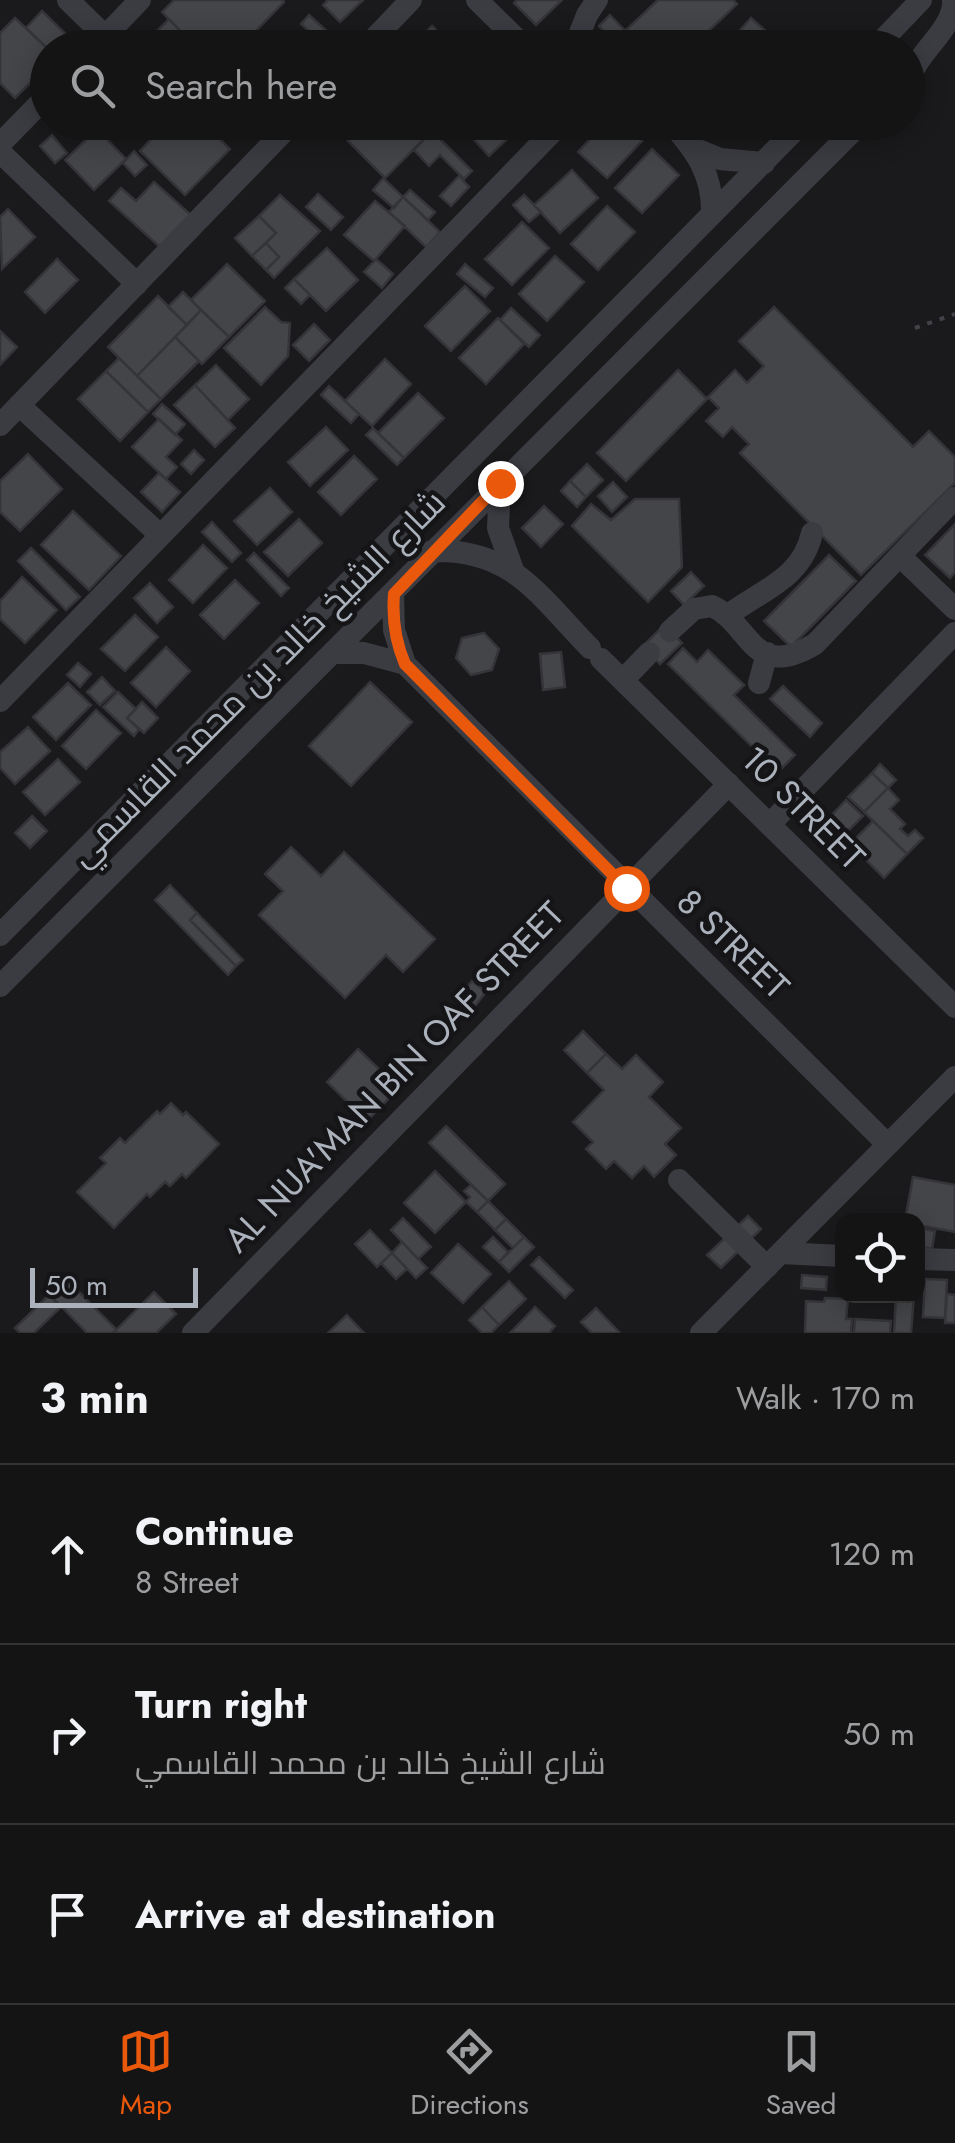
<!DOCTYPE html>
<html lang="en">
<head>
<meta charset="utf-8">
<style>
	body { margin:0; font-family:Jost,Cairo,sans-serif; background:#1d1d1e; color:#f1f3f6 }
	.controls { position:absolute; right:30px; bottom:30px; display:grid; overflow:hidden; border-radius:20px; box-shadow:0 5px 25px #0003 }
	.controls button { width:90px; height:90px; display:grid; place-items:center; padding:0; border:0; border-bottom:2px solid #333334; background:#141415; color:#f1f3f6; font:50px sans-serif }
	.scale { position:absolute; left:30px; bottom:25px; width:168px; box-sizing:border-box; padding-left:10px; border:5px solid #acb2bc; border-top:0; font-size:28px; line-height:35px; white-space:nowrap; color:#acb2bc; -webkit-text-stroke:8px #151518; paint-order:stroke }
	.stop { position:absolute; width:30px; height:30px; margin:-22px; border:8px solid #ea580c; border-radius:50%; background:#fff }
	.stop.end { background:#ea580c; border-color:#fff; box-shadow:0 2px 10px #0008 }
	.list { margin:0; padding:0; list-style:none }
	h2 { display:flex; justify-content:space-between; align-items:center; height:130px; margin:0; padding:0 40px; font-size:42px }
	h2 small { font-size:32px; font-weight:400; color:#9d9ea0 }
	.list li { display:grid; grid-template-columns:65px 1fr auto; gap:30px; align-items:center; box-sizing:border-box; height:180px; padding:0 40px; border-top:2px solid #333334 }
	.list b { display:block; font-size:38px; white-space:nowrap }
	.list p { margin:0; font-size:32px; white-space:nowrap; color:#9d9ea0 }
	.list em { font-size:32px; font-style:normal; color:#9d9ea0 }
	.icon { flex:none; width:55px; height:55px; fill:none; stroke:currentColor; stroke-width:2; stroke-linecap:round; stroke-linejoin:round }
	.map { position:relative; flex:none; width:955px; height:1333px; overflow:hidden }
	.search { position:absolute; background:#141415; box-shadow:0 5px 25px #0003; left:30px; right:30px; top:30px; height:110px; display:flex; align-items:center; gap:25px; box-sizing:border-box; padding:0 35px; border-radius:55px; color:#9d9ea0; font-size:38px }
	.sheet { height:670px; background:#141415 }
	nav { display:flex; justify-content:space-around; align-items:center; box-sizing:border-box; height:140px; border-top:2px solid #333334; background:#141415; font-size:28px; color:#9d9ea0 }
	nav a { display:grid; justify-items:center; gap:5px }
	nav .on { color:#ea580c }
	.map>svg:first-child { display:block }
	.building { fill:#444549; stroke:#343439; stroke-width:2.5 }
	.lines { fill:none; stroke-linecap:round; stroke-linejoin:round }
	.path { stroke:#414349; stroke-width:4; stroke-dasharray:5 8; stroke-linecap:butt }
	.minor { stroke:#3b3c42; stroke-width:22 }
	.route { stroke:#ea580c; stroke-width:12 }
	.labels { text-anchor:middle; stroke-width:9; stroke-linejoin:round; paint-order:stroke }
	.street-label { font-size:35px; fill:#acb2bc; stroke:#151518 }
</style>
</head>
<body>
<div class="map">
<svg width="955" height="1333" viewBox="0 0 955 1333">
	<rect width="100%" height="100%" fill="#1a1a1c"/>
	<path class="building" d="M174,0H283L284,2L239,48H178L187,38L162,12Z
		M328,0H363L340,22L323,5Z
		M517,0H562L536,25L514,3Z
		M658,0H733L737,4L696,43L686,33L670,48H641L625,31Z
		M42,11L72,40L65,48L48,49L26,28Z
		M309,15L339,42L334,48H306L300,41L309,31L301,24Z
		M610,15L633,39L624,48H620L599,26Z
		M15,18L48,49V65L15,98L0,83V33Z
		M751,18L785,48H724Z
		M169,19L187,38L178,48H145L143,45Z
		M432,26L454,48H410Z
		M167,122H202L230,149L185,195L140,151Z
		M366,122H412L426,137L385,178L348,141Z
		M477,122H525L489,156L467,132Z
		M606,122H623L642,141L607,178L578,152Z
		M97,129L126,159L94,190L65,160Z
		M432,131L472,171L464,179L440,155L429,166L414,150Z
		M52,135L67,153L55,163L40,146Z
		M652,149L679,175L642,213L615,188Z
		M134,151L147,165L135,176L123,163Z
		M572,170L598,198L560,233L534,205Z
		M459,176L469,187L451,206L440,196Z
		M383,178L403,197L394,208L373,190Z
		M154,182L191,215L161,248L109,201L121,188L136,201Z
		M410,190L435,212L428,220L403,197Z
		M318,194L343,217L331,230L306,207Z
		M280,195L320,231L274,278L266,270L279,257L266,243L276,233L259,216Z
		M524,195L541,212L529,222L513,205Z
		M403,197L440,232L426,247L389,212Z
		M375,201L405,226L374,261L344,235Z
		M607,206L635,232L598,270L571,244Z
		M8,209L35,237L2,269L0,217Z
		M259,216L276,233L252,256L235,238Z
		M522,222L549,248L512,285L485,259Z
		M266,243L279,257L266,270L252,256Z
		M327,248L358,280L326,311L294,279Z
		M555,256L584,282L547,321L519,294Z
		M57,259L78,280L45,313L25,292Z
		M376,259L393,274L382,288L364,272Z
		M227,264L265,301L229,337L191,300Z
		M465,264L493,288L485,297L457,274Z
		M294,279L310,295L301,304L285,288Z
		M465,286L490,311L451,351L425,326Z
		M183,292L201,310L187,325L168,307Z
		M158,296L187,325L137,376L108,347Z
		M265,307L281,322L290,323L288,356L261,385L224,348Z
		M774,307L913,447L929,431L955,457V483L861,575L740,453L749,444L732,427L723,437L706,421L719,408L708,397L735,370L747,383L764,366L739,341Z
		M511,308L540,335L529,347L500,320Z
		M201,310L229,337L202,364L175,337Z
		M498,318L524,344L486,384L459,358Z
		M314,324L330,340L309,361L293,345Z
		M0,331L17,347L0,365Z
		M175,337L199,361L161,399L137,376Z
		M119,358L161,399L148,412L106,371Z
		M385,359L411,384L372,426L345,401Z
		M216,365L249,399L228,420L195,385Z
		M678,370L707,399L626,481L597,453Z
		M106,371L148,412L120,441L78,399Z
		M195,385L235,428L215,447L174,405Z
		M329,386L359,414L351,423L321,395Z
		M418,393L444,418L404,458L378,433Z
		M162,404L185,424L175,435L153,414Z
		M159,419L182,440L166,457L177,467L166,479L132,447Z
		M326,427L348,450L310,486L288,462Z
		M373,428L404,458L397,465L366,435Z
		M194,450L204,460L191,474L181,464Z
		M28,454L62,489L20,531L0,512V481Z
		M354,456L377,479L341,515L318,492Z
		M587,464L603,480L586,497L570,481Z
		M159,473L180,492L162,512L141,492Z
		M570,481L586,497L577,507L561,491Z
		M613,482L627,497L612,512L598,496Z
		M270,488L292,512L257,545L234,521Z
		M635,499H679L682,567L648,602L572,526L591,504L611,520Z
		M544,506L563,524L541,547L522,528Z
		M73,511L121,556L89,590L41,545Z
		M299,519L322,543L288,576L264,552Z
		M212,522L241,553L232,562L202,532Z
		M955,524V572L950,578L925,555Z
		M203,545L227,568L193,603L169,580Z
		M31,548L80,597L66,610L18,561Z
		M254,553L289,588L281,596L247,560Z
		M829,555L856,581L791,647L764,621Z
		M691,572L704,586L684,605L671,591Z
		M22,577L57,610L25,643L0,619V601Z
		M235,580L259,603L224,639L200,615Z
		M150,583L173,607L157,623L134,598Z
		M135,615L158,637L125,671L101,649Z
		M664,625L682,643L660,664L643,646Z
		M484,633L499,649L492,670L471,675L456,658L462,638Z
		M166,647L190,671L156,707L131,683Z
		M683,648L697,662L708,650L744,685L734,695L795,755L778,772L668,664Z
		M561,652L565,687L543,690L540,654Z
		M78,663L91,674L80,687L67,675Z
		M102,677L115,691L100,705L87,692Z
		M370,682L412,722L351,786L309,746Z
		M68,683L91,705L56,740L33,717Z
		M783,686L822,723L810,737L770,699Z
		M118,692L136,709L127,718L139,729L134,736L103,707Z
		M142,702L158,718L144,733L127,718Z
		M96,710L121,733L86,769L62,746Z
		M28,727L50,751L15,784L0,768V752Z
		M58,759L80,782L45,815L23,792Z
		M880,764L896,780L888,788L872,773Z
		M872,773L888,788L864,812L848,797Z
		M888,788L899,800L890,809L905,824L900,829L908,836L915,830L923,838L907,854L864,812Z
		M846,800L863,816L846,833L830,817Z
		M32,816L47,831L30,848L15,833Z
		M873,821L907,854L884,878L850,844Z
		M291,847L321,876L344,852L435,939L403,972L386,955L345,998L259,915L283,891L265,874Z
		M170,885L197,913L190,920L236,966L228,975L155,900Z
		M197,913L243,960L236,966L190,920Z
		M472,981L486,992L475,1006L461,994Z
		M583,1031L606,1054L587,1073L564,1050Z
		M358,1049L399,1088L367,1121L327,1082Z
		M606,1054L622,1069L636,1055L663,1082L649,1097L681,1128L665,1144L676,1155L654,1177L644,1166L632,1178L614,1161L606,1169L586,1149L593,1142L573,1122L604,1090L587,1073Z
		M171,1103L183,1115L186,1112L219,1144L186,1178L182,1174L170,1186L165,1182L150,1197L147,1194L114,1228L77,1192L106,1163L100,1158L120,1138L125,1143L157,1111L160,1114Z
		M446,1126L505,1184L488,1201L429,1143Z
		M435,1171L466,1202L435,1233L404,1203Z
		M913,1177L955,1185V1232L918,1225V1220H905Z
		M471,1185L488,1201L477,1212L466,1202L470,1197L464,1191Z
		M488,1201L506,1219L495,1230L477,1212Z
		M748,1216L761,1229L721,1268L707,1255Z
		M403,1218L431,1247L418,1259L391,1230Z
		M506,1219L524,1237L513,1248L495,1230Z
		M918,1228L935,1231L932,1249L918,1246Z
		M370,1230L392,1253L377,1267L355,1244Z
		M493,1237L508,1252L499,1262L483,1247Z
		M524,1237L534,1247L509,1272L499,1262Z
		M402,1242L427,1268L416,1278L392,1253Z
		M458,1244L491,1274L463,1303L431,1273Z
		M392,1253L407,1269L396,1279L381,1263Z
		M539,1257L573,1290L565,1298L531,1265Z
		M802,1275L827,1277L826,1290L801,1288Z
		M925,1279L947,1280L945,1318L923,1317Z
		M509,1281L526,1299L499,1325L482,1307Z
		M69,1282L116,1329L113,1333H87L53,1298Z
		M154,1292L176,1314L156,1333H113Z
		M947,1294L955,1295V1323H945Z
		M49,1295L61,1307L34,1333H20L15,1328Z
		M896,1296H914L911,1333H894Z
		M825,1298L848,1299L846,1319H852L851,1333H805L806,1301L824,1302Z
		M482,1307L499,1325L491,1333H482L469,1320Z
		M535,1307L555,1326L549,1333H510Z
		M596,1308L619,1332L618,1333H592L581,1322Z
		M347,1315L364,1333H328Z
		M855,1319L891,1321L890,1333H854Z"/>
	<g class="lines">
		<path class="path" d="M915,328L955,314"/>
		<path class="minor" d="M68,0L105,36
			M477,0L526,48
			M94,48L140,0
			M365,48L411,0
			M574,48L587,15L597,0
			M875,48L921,0
			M912,73C922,49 955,26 953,0
			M670,122C696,151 713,174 712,214
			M0,144L48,95
			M693,148L720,159L764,163
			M0,152L137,284
			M19,405L160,535
			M0,425L293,122
			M500,483L498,528L513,570
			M432,551C512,548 539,596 590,648
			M900,556L955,609
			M393,594L394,630L405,664L887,1144
			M727,616C761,590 802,579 812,533
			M670,631L694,609L712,606C751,624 752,682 815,644L955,498
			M335,653H364L405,664
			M601,659L955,1007
			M623,680L649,653
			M759,683L767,653
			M0,701L562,122
			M770,824L955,633
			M0,935L803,122
			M0,986L862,122
			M679,1180L767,1267
			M781,1253L842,1256
			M918,1259L955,1260
			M193,1333L729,784
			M701,1333L955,1077"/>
	</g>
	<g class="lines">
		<path class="route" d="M500,483L394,594C392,620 395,641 405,664L626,888"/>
	</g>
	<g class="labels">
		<g class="street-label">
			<text transform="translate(257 678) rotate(-45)" y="12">شارع الشيخ خالد بن محمد القاسمي</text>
			<text transform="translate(803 808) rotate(45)" y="12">10 STREET</text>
			<text transform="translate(733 944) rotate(44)" y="12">8 STREET</text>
			<text transform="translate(394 1077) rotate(-46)" y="12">AL NUA'MAN BIN OAF STREET</text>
		</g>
	</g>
</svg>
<div class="controls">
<button><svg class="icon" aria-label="locate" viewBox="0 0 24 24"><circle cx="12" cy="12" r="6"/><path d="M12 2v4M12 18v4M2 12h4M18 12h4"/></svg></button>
</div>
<div class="scale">50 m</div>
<div class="stop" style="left:626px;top:888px"></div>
<div class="stop end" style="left:500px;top:483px"></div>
<div class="search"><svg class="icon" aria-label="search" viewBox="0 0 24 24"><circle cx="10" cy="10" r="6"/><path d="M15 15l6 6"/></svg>Search here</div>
</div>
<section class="sheet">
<h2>3 min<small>Walk · 170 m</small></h2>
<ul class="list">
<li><svg class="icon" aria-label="ahead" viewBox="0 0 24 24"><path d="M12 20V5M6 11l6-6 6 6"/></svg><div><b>Continue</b><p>8 Street</p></div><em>120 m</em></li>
<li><svg class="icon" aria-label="right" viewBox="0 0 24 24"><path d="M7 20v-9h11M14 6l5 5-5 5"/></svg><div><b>Turn right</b><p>شارع الشيخ خالد بن محمد القاسمي</p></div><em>50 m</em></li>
<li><svg class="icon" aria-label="arrive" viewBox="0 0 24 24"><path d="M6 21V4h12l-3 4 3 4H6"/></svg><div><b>Arrive at destination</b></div></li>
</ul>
</section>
<nav>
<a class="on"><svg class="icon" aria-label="map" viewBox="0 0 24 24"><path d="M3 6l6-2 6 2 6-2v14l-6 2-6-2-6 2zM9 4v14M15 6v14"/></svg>Map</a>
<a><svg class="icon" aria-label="directions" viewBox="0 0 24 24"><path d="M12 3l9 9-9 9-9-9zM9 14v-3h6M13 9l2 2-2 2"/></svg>Directions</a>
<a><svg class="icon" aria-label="saved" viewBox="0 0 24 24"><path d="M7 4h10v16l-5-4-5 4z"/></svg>Saved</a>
</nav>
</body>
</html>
